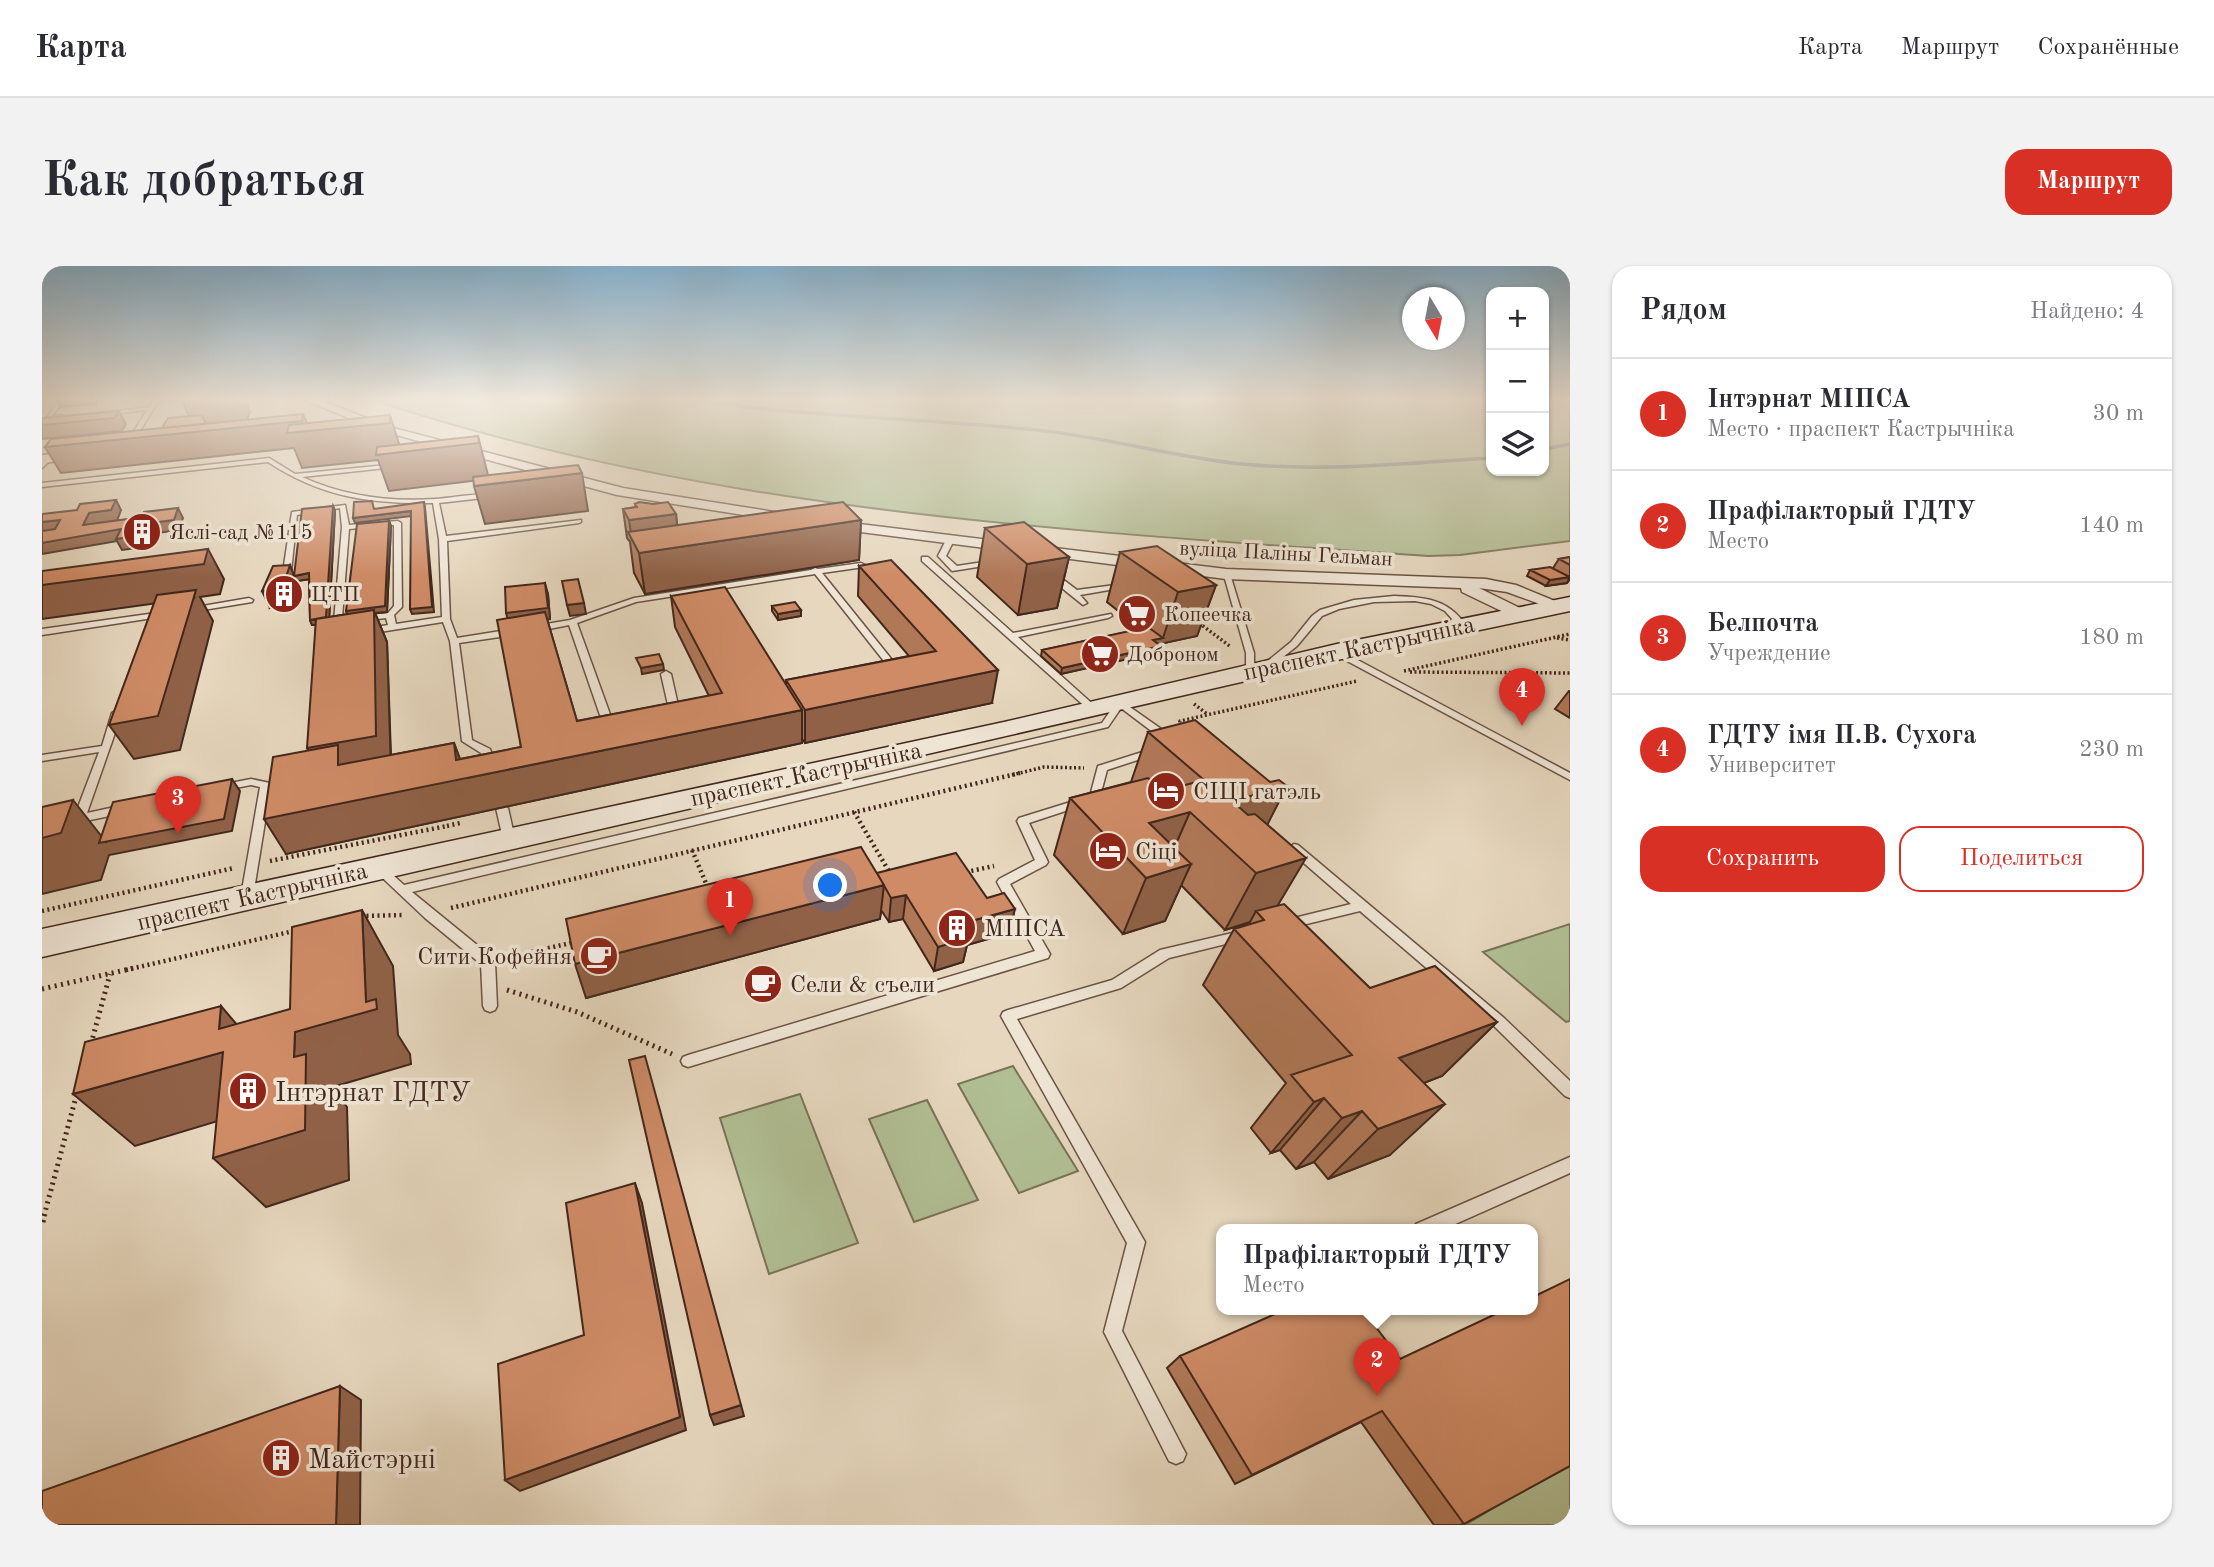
<!DOCTYPE html>
<html lang="ru">
<head>
<meta charset="utf-8">
<style>
	body { margin:0; font-family:"Old Standard TT",serif; background:#f2f2f3; color:#2b2b33 }
	.controls { position:absolute; right:21px; top:21px; display:grid; overflow:hidden; border-radius:14px; box-shadow:0 2px 5px #0004 }
	.controls button { width:63px; height:63px; display:grid; place-items:center; padding:0; border:0; border-bottom:2px solid #e1e1e2; background:#fff; color:#2b2b33; font:35px sans-serif }
	.compass { position:absolute; left:1360px; top:21px; width:63px; height:63px; border-radius:50%; background:#fff; box-shadow:0 2px 5px #0004; rotate:170deg }
	.you { position:absolute; left:789px; top:620px; width:24px; height:24px; margin:-18px; border:5px solid #fff; border-radius:50%; background:#1a73e8; box-shadow:0 0 0 10px #1a73e833 }
	.badge { display:grid; place-items:center; width:46px; height:46px; border-radius:50%; background:#d93025; color:#fff; font-size:23px; font-weight:700 }
	.pin { position:absolute; translate:-50% -58px; filter:drop-shadow(0 2px 4px #0008) }
	.pin::after { content:''; position:absolute; top:37px; width:24px; height:21px; background:inherit; clip-path:polygon(0 0,100% 0,50% 100%) }
	.popup { position:absolute; left:1174px; top:958px; width:322px; height:91px; box-sizing:border-box; display:grid; place-content:center; border-radius:14px; background:#fff; filter:drop-shadow(0 2px 5px #0005); font-size:23px; white-space:nowrap; color:#7c7c81 }
	.popup b { font-size:26px; color:#2b2b33 }
	.popup::after { content:''; position:absolute; left:50%; top:100%; margin-left:-14px; border:14px solid transparent; border-top-color:#fff }
	.list { margin:0; padding:0; list-style:none }
	h2 { display:flex; justify-content:space-between; align-items:center; height:91px; margin:0; padding:0 28px; font-size:30px }
	h2 small { font-size:23px; font-weight:400; color:#7c7c81 }
	.list li { display:grid; grid-template-columns:46px 1fr auto; gap:21px; align-items:center; box-sizing:border-box; height:112px; padding:0 28px; border-top:2px solid #e1e1e2 }
	.list b { display:block; font-size:26px; white-space:nowrap }
	.list p { margin:0; font-size:23px; white-space:nowrap; color:#7c7c81 }
	.list em { font-size:23px; font-style:normal; color:#7c7c81 }
	.actions { display:flex; gap:14px; padding:21px 28px }
	.actions a { flex:1; padding:16px 0; border:2px solid #d93025; border-radius:21px; text-align:center; font-size:24px; color:#d93025 }
	.actions .main { background:#d93025; color:#fff }
	.icon { flex:none; width:38px; height:38px; fill:none; stroke:currentColor; stroke-width:2; stroke-linecap:round; stroke-linejoin:round }
	.map { position:relative; flex:none; width:1528px; height:1259px; overflow:hidden; border-radius:21px }
	header { display:flex; align-items:center; gap:42px; box-sizing:border-box; height:98px; padding:0 35px; background:#fff; border-bottom:2px solid #e1e1e2 }
	header strong { font-size:33px }
	nav { display:flex; gap:38px; margin-inline-start:auto; font-size:24px }
	.intro { display:flex; align-items:center; justify-content:space-between; box-sizing:border-box; height:168px; padding:0 42px }
	h1 { margin:0; font-size:49px }
	.button { padding:18px 32px; border-radius:21px; background:#d93025; color:#fff; font-size:24px; font-weight:700 }
	main { display:flex; gap:42px; padding:0 42px }
	aside { flex:1; background:#fff; border-radius:21px; box-shadow:0 2px 5px #0004 }
	.map>svg:first-child { display:block }
	.green { fill:#b1bf94; stroke:#7a7358; stroke-width:2 }
	.lines { fill:none; stroke-linecap:round; stroke-linejoin:round }
	.stream { stroke:#767e7a; stroke-width:3.5 }
	.lane-casing { stroke:#6b5344; stroke-width:3 }
	.street-casing { stroke:#6b5344; stroke-width:3 }
	.secondary-casing { stroke:#42271c; stroke-width:3 }
	.path-far3 { stroke:#42271c; stroke-width:3.5; stroke-dasharray:2 2.5; stroke-linecap:butt }
	.path-far2 { stroke:#42271c; stroke-width:4.5; stroke-dasharray:2 3.5; stroke-linecap:butt }
	.path-far1 { stroke:#42271c; stroke-width:5; stroke-dasharray:2 4.5; stroke-linecap:butt }
	.path { stroke:#42271c; stroke-width:7; stroke-dasharray:2.5 5; stroke-linecap:butt }
	.lane { fill:#efe5d5; fill-rule:evenodd }
	.street { fill:#efe5d5; fill-rule:evenodd }
	.secondary { fill:#efe5d5; fill-rule:evenodd }
	.wall { fill:#b17858; stroke:#42271c; stroke-width:2 }
	.shaded-wall { fill:#906147; stroke:#42271c; stroke-width:2 }
	.building { fill:#ce8b66; stroke:#42271c; stroke-width:2 }
	.labels { text-anchor:middle; stroke-width:7; stroke-linejoin:round; paint-order:stroke }
	.far-poi-label { font-size:21px; fill:#42271c; stroke:#efe5d5; text-anchor:start }
	.far-street-label { font-size:21px; fill:#42271c; stroke:#efe5d5 }
	.street-label { font-size:24px; fill:#42271c; stroke:#efe5d5 }
	.poi-label { font-size:24px; fill:#42271c; stroke:#efe5d5; text-anchor:start }
	.near-poi-label { font-size:28px; fill:#42271c; stroke:#efe5d5; text-anchor:start }
</style>
</head>
<body>
<header>
<strong>Карта</strong>
<nav><a>Карта</a><a>Маршрут</a><a>Сохранённые</a></nav>
</header>
<div class="intro"><h1>Как добраться</h1><a class="button">Маршрут</a></div>
<main>
<div class="map">
<svg width="1528" height="1259" viewBox="0 0 1528 1259">
	<rect width="100%" height="100%" fill="#e6d7be"/>
	<filter id="stains"><feTurbulence type="fractalNoise" baseFrequency=".00286" numOctaves="4"/><feColorMatrix values="0 0 0 0 .2 0 0 0 0 .09 0 0 0 0 .02 0 0 0 .5 -.17"/></filter>
	<radialGradient id="worn" r=".72"><stop offset=".6" stop-color="#630" stop-opacity="0"/><stop offset="1" stop-color="#630" stop-opacity=".3"/></radialGradient>
	<path class="green" d="M328,133H1449V205H1502V133H1528V275L1418,289L1386,290C1030,265 669,247 328,133Z
		M1528,658V755L1524,756L1441,686Z
		M971,800L1036,905L977,927L916,818Z
		M758,828L816,977L727,1008L678,852Z
		M885,834L936,934L872,956L827,853Z
		M1528,1196V1259H1423Z"/>
	<g class="lines">
		<path class="stream" d="M646,133C762,151 879,152 995,164C1064,171 1131,191 1200,198C1282,206 1367,197 1449,192
			M1502,183L1528,178"/>
		<defs>
			<path id="lane" d="M18,133H23L10,150L20,149L22,152L4,153Z
				M112,133H137L116,136L89,179L84,178L105,144L63,149L60,147L108,141Z
				M6,191L11,192L0,202V197Z
				M227,192L253,208L355,198L353,201L260,211C302,230 346,236 393,233C412,232 433,227 452,228L453,229L450,231L397,237L404,270L539,254V256L537,257L405,275L408,353L415,372L471,363L475,366L471,369L417,377L430,474L448,483L454,501L453,503H445L439,487L420,475L408,375L401,356L325,368L322,367V363L346,359L344,352L296,358L292,355L300,261L298,242L255,249L249,306L245,308L241,306L250,246L303,239L307,259L356,255L359,257L360,341L352,349L354,358L400,351L397,273L391,237C328,238 279,231 226,196L0,221V217ZM352,259V340L346,347L300,352L307,263Z
				M905,272L912,274L904,290L915,300L948,295L952,297L948,299L910,305L896,290Z
				M880,291H886L971,367L1069,348L1070,350L1066,352L976,371L1054,441V445H1048L880,295Z
				M819,297L823,299L822,301L780,307L859,405V409H853L773,308L594,336L535,357L569,451L578,462L573,465L570,464L559,452L527,359L492,366L488,363L492,360L528,354L592,332L769,304L773,302L776,303Z
				M1005,306H1011L1035,324L1073,319L1077,321L1073,323L1038,329L1045,337L1041,339L1005,310Z
				M1181,306L1188,308L1212,387V407H1206L1204,405V387Z
				M1352,330C1378,331 1402,332 1419,353L1406,365L1402,362L1410,353L1403,345L1389,338L1373,335L1332,336L1297,343L1280,350L1255,380L1225,404L1222,405L1217,402L1249,376L1270,350L1278,344L1312,334Z
				M207,332L211,334L210,336L149,346L145,344L149,342Z
				M121,346H124V350L0,369V363Z
				M1295,383L1528,507V514L1292,388V384Z
				M624,405L629,408L636,439L635,451L630,454L625,451L626,439L619,408Z
				M1078,434L1132,472V476H1124L1079,442L1066,461L370,626L451,692L453,696L455,740L453,744L448,746L443,744L441,740L439,698L383,652L330,602L336,598L340,599L362,619L1060,457L1075,435Z
				M75,444L80,447L45,547L82,539L88,543L82,547L0,564V556L33,549L57,486L0,495V489L60,480L70,447Z
				M1113,482L1117,483V487L1065,504L1057,534L987,557L1006,596L1004,599L968,618L1008,688L1006,692L646,801L641,799L639,795L641,791L646,789L993,685L955,616L957,613L993,594L975,555L977,552L1048,530L1056,500Z
				M209,513L228,517L229,519L211,630L205,634L199,630L218,521L209,519L178,525L173,522L178,519Z
				M460,538L466,542L473,573L467,577L461,573L454,542Z
				M1252,578L1256,579L1462,752L1528,815V832L1523,830L1452,760L1318,645L1244,663L1240,661L1238,658L1240,655L1309,638L1248,585L1246,582Z
				M1203,664L1208,666L1209,669L1208,672L1127,692L1079,722L975,753L1103,976L1080,1065L1144,1188L1141,1195L1134,1198L1127,1195L1062,1066L1085,977L959,750L961,746L966,744L1070,714L1118,684Z
				M1528,891V907L1400,964H1372L1374,958Z"/>
			<path id="street" d="M260,133H276L344,160L581,222L746,248L753,252L746,256L575,229L336,164Z
				M41,185L47,189L45,192L0,197V189Z
				M785,254L1184,303L1444,313L1474,319L1525,340L1517,345L1465,326L1437,322L1482,344V352L1476,353L1420,326L1419,322L1184,313L780,261V255Z"/>
			<path id="secondary" d="M1528,331V345L1295,394L0,691V663L962,456L1295,378Z"/>
		</defs>
		<use href="#lane" class="lane-casing"/>
		<use href="#street" class="street-casing"/>
		<use href="#secondary" class="secondary-casing"/>
		<path class="path-far3" d="M1157,357L1189,381
			M1515,372L1528,374
			M1362,405L1528,368
			M1368,406L1528,407
			M1152,438L1165,448
			M1137,461L1138,455L1315,415
			M970,509L1002,501L1042,502"/>
		<path class="path-far2" d="M812,546L848,607
			M405,560L418,557
			M650,584L666,622
			M228,595L405,560
			M924,606L952,600
			M409,642L978,507
			M0,645L192,602
			M319,650L363,649
			M463,692L533,676
			M84,704L256,664"/>
		<path class="path-far1" d="M0,723L92,702
			M465,724L535,746L630,788
			M49,778L68,708
			M2,950L35,827"/>
		<path class="path" d="M0,956L2,948"/>
		<use href="#lane" class="lane"/>
		<use href="#street" class="street"/>
		<use href="#secondary" class="secondary"/>
	</g>
	<path class="wall" d="M593,238L634,248L635,259L819,254L817,294L603,328L592,307L588,276L585,272L581,243L594,241Z
		M291,240L293,245L287,351L306,348L304,345L347,255L349,260L345,346L333,347L345,376L349,489L412,477L418,493L479,481L466,352L506,328L508,353H505L535,455L667,430L633,361L629,330L744,418V414L867,390L816,330L817,300L950,437L763,477L760,473V477L244,588L266,484L274,359H270L268,354L267,313L255,315L248,340L228,342L248,299L252,310Z
		M943,262L1027,291L1015,342L976,349L935,311Z
		M1078,286L1174,319L1155,370L1117,378V386L1019,408L999,390L1000,384L1099,363L1065,336Z
		M1528,291V313L1525,317L1504,320L1485,310L1488,304L1511,302L1517,293Z
		M730,340L759,344V350L736,354L730,345Z
		M1527,425H1528V452L1513,443Z
		M1106,466L1228,516L1245,520L1225,558L1236,639L1328,722L1455,756L1400,810L1382,817L1348,889L1286,913L1272,896L1254,903L1238,884L1229,887L1209,862L1244,817L1161,719L1192,663L1206,658L1208,656L1183,664L1139,619L1123,655L1081,668L1012,589L1028,532L1089,516Z
		M835,607L967,667L925,679L921,696L892,705L861,653L847,656L839,644L838,653L544,732Z
		M1321,1044L1422,1258L1418,1259H1392L1319,1156L1193,1218L1125,1102L1138,1090Z"/>
	<path class="shaded-wall" d="M15,133H57L54,138L19,141Z
		M139,133H203L208,146L202,160L122,167L149,154Z
		M77,145L84,158L80,165L0,173V159Z
		M261,148L268,164L348,149L359,184L436,170L447,213L347,225L336,194L260,202L252,182L19,207L3,181Z
		M540,207L546,245L443,258L432,220Z
		M74,234L79,244L75,255L109,257L136,242L141,252L137,264L115,267L110,280L80,284L75,275L0,288V277L41,259L47,247Z
		M382,236L383,241L392,346L370,348L368,343Z
		M291,240L293,245L287,357L270,359L268,354Z
		M369,245L370,250L313,257L311,252Z
		M634,248L637,277L590,274L587,254Z
		M18,254L24,264L0,268V256Z
		M819,254L817,294L603,328L597,287Z
		M347,255L349,260L345,346L333,347L345,376L349,504L283,516L265,482L306,350L304,345Z
		M166,283L182,313L178,328L158,331L171,355L138,484L92,493L67,459L152,332L0,353V319Z
		M1027,291L1015,342L976,349L985,298Z
		M248,299L252,310L267,307L270,313L255,315L248,340L228,342L220,325Z
		M1528,311L1525,317L1504,320L1508,314Z
		M503,317L506,328L508,353L467,358L464,347Z
		M1174,319L1155,370L1109,380L1111,374L1121,372L1136,326Z
		M542,337L544,348L528,350L525,339Z
		M759,344V350L736,354V348Z
		M1119,380L1117,386L1019,408L1020,402Z
		M621,398L622,404L600,408L599,402Z
		M956,404L950,437L763,477V444Z
		M760,444V477L244,588L222,553L414,494L412,477L425,512Z
		M190,513L198,525L190,565L67,589L59,614L0,628V572L31,534L64,576Z
		M1245,520L1216,577L1190,535Z
		M1148,546L1123,603L1107,557Z
		M1264,592L1230,649L1214,645L1208,656L1183,664L1214,607Z
		M1149,598L1123,655L1081,668L1104,612Z
		M842,619L838,653L544,732L533,698Z
		M864,629L861,653L847,656L849,632Z
		M973,643L967,667L925,679L921,696L892,705L896,681L918,658Z
		M320,644L351,700L356,769L368,788L369,798L294,820V826L305,841L307,914L224,941L171,892L252,791L253,766L324,736Z
		M179,740L225,794L177,763Z
		M1455,756L1400,810L1308,845L1357,792Z
		M181,786L229,839L93,880L31,828Z
		M1282,832L1238,884L1229,887L1272,836Z
		M1403,838L1348,889L1286,913L1336,863Z
		M1320,845L1272,896L1254,903L1300,852Z
		M593,917L600,937L644,1164L478,1225L463,1214L638,1151Z
		M298,1120L319,1134L318,1259H294Z
		M699,1139L702,1150L672,1159L668,1149Z"/>
	<path class="building" d="M77,145L72,152L0,159V152Z
		M261,148L260,155L3,181L9,173Z
		M160,149L164,158L120,162L126,152Z
		M348,149V157L245,167L247,159Z
		M436,170L437,177L334,189L335,181Z
		M536,199L540,207L432,220L431,211Z
		M74,234L69,244L47,247L41,259L100,251L102,246L136,242L132,254L109,257L104,269L74,273L79,263L0,277V265L13,263L18,254L0,256V248L35,244L38,238Z
		M330,235L332,243L382,236L390,341L368,343L369,245L311,252L312,236Z
		M597,236L611,238L626,236L634,248L587,254L581,243L595,241L593,238Z
		M801,236L819,254L597,287L586,266Z
		M291,240L284,351L268,354L267,307L252,310L260,243Z
		M347,255L343,340L304,345L315,258Z
		M982,256L1027,291L985,298L943,262Z
		M1115,280L1174,319L1136,326L1078,286Z
		M166,283L162,298L0,319V305Z
		M1528,291V299L1517,293Z
		M849,294L956,404L763,444L744,414L894,385L817,300Z
		M248,299L240,323L220,325L231,300Z
		M1508,301L1528,311L1508,314L1488,304Z
		M536,313L542,337L525,339L520,315Z
		M503,317L506,342L464,347L463,321Z
		M683,321L760,444L222,553L231,491L296,479V499L412,477L414,494L479,481L455,354L503,346L535,455L680,427L629,330Z
		M154,324L116,450L67,459L115,329Z
		M753,336L759,344L736,348L730,340Z
		M332,344L334,470L265,482L274,353Z
		M1106,361L1121,372L1111,374L1119,380L1020,402L1000,384Z
		M617,388L621,398L599,402L594,392Z
		M1153,454L1228,516L1237,514L1245,520L1190,535L1206,549L1213,548L1264,592L1214,607L1148,546L1107,557L1149,598L1104,612L1028,532L1106,512L1121,525L1162,514L1106,466Z
		M190,513L182,553L57,577L71,536Z
		M31,534L19,567L0,572V541Z
		M819,581L842,619L533,698L524,653Z
		M914,587L945,632L962,627L973,643L918,658L927,672L896,681L864,629L849,632L835,607Z
		M1242,638L1328,722L1393,700L1455,756L1357,792L1403,838L1336,863L1320,845L1300,852L1282,832L1272,836L1249,809L1310,789L1192,663L1222,654L1214,645Z
		M320,644L324,736L334,733L335,743L253,766L252,791L264,788L263,864L171,892L181,786L31,828L43,776L179,740L177,763L248,743L250,661Z
		M603,790L699,1139L668,1149L587,794Z
		M593,917L638,1151L463,1214L456,1098L542,1069L524,937Z
		M1528,1013V1200L1422,1258L1340,1145L1210,1209L1138,1090L1242,1044H1321L1358,1093L1462,1044H1491V1031Z
		M298,1120L294,1259H0V1225Z"/>
	<linearGradient id="sky" x2="0" y2="1"><stop stop-color="#88b6d5"/><stop offset="0.43" stop-color="#f4ede2"/><stop offset="1" stop-color="#f4ede2" stop-opacity="0"/></linearGradient>
	<rect width="1528" height="310" fill="url(#sky)"/>
	<defs>
		<symbol id="building-disc" viewBox="-11 -11 22 22"><circle r="9.5" fill="#8f2418" stroke="#efe5d5"/><path d="M-4-6H4V6H1V3H-1V6H-4ZM-2.5-4.3h1.7v1.8h-1.7ZM.8-4.3h1.7v1.8H.8ZM-2.5-1h1.7V.8h-1.7ZM.8-1h1.7V.8H.8Z" fill="#fff"/></symbol>
		<symbol id="supermarket-disc" viewBox="-11 -11 22 22"><circle r="9.5" fill="#8f2418" stroke="#efe5d5"/><path d="M-6-5.5h2.5l.6 2H6L4.5 2H-2.5L-4.4-4H-6ZM-1.5 3.2a1.3 1.3 0 1 0 .1 0ZM3 3.2a1.3 1.3 0 1 0 .1 0Z" fill="#fff"/></symbol>
		<symbol id="hotel-disc" viewBox="-11 -11 22 22"><circle r="9.5" fill="#8f2418" stroke="#efe5d5"/><path d="M-6-4.5h1.5V1H6V5H4.5V3h-9V5H-6ZM-4 0a1.8 1.8 0 1 1 3.6 0ZM.5 0V-2.5h3Q6-2.5 6 0Z" fill="#fff"/></symbol>
		<symbol id="cafe-disc" viewBox="-11 -11 22 22"><circle r="9.5" fill="#8f2418" stroke="#efe5d5"/><path d="M-5.5-4.5H6V0H3Q3 3.5 0 3.5H-2.5Q-5.5 3.5-5.5 0ZM3-3.2v2h1.7v-2ZM-6 4.5H4V6H-6Z" fill="#fff"/></symbol>
	</defs>
	<g fill-rule="evenodd">
		<use href="#building-disc" x="78" y="244" width="44" height="44"/>
		<use href="#building-disc" x="220" y="306" width="44" height="44"/>
		<use href="#supermarket-disc" x="1073" y="326" width="44" height="44"/>
		<use href="#supermarket-disc" x="1036" y="366" width="44" height="44"/>
		<use href="#hotel-disc" x="1102" y="503" width="44" height="44"/>
		<use href="#hotel-disc" x="1044" y="563" width="44" height="44"/>
		<use href="#building-disc" x="893" y="640" width="44" height="44"/>
		<use href="#cafe-disc" x="535" y="668" width="44" height="44"/>
		<use href="#cafe-disc" x="699" y="696" width="44" height="44"/>
		<use href="#building-disc" x="184" y="803" width="44" height="44"/>
		<use href="#building-disc" x="217" y="1170" width="44" height="44"/>
	</g>
	<g class="labels">
		<g class="far-poi-label">
			<text x="127" y="273">Яслі-сад №115</text>
			<text x="269" y="335">ЦТП</text>
			<text x="1122" y="355">Копеечка</text>
			<text x="1085" y="395">Доброном</text>
		</g>
		<g class="far-street-label">
			<text transform="translate(1244 287) rotate(3)" y="7">вуліца Паліны Гельман</text>
		</g>
		<g class="street-label">
			<text transform="translate(1317 382) rotate(-12)" y="8">праспект Кастрычніка</text>
			<text transform="translate(764 508) rotate(-12)" y="8">праспект Кастрычніка</text>
			<text transform="translate(210 630) rotate(-13)" y="8">праспект Кастрычніка</text>
		</g>
		<g class="poi-label">
			<text x="1151" y="533">СІЦІ гатэль</text>
			<text x="1093" y="593">Сіці</text>
			<text x="942" y="670">МІПСА</text>
			<text x="530" y="698" text-anchor="end">Сити Кофейня</text>
			<text x="748" y="726">Сели &amp; съели</text>
		</g>
		<g class="near-poi-label">
			<text x="233" y="835">Інтэрнат ГДТУ</text>
			<text x="266" y="1202">Майстэрні</text>
		</g>
	</g>
	<rect width="100%" height="100%" filter="url(#stains)"/>
	<rect width="100%" height="100%" fill="url(#worn)"/>
</svg>
<div class="controls">
<button>+</button>
<button>−</button>
<button><svg class="icon" aria-label="layers" viewBox="0 0 24 24"><path d="M12 4l9 5-9 5-9-5zM3 14l9 5 9-5"/></svg></button>
</div>
<svg class="compass" viewBox="-18 -18 36 36"><path d="M0-13l5 13h-10z" fill="#e53935"/><path d="M0 13l5-13h-10z" fill="#7c7c81"/></svg>
<div class="you"></div>
<div class="pin badge" style="left:688px;top:670px">1</div>
<div class="pin badge" style="left:1335px;top:1130px">2</div>
<div class="popup"><b>Прафілакторый ГДТУ</b>Место</div>
<div class="pin badge" style="left:136px;top:568px">3</div>
<div class="pin badge" style="left:1480px;top:460px">4</div>
</div>
<aside>
<h2>Рядом<small>Найдено: 4</small></h2>
<ul class="list">
<li><span class="badge">1</span><div><b>Інтэрнат МІПСА</b><p>Место · праспект Кастрычніка</p></div><em>30 m</em></li>
<li><span class="badge">2</span><div><b>Прафілакторый ГДТУ</b><p>Место</p></div><em>140 m</em></li>
<li><span class="badge">3</span><div><b>Белпочта</b><p>Учреждение</p></div><em>180 m</em></li>
<li><span class="badge">4</span><div><b>ГДТУ імя П.В. Сухога</b><p>Университет</p></div><em>230 m</em></li>
</ul>
<div class="actions"><a class="main">Сохранить</a><a>Поделиться</a></div>
</aside>
</main>
</body>
</html>
